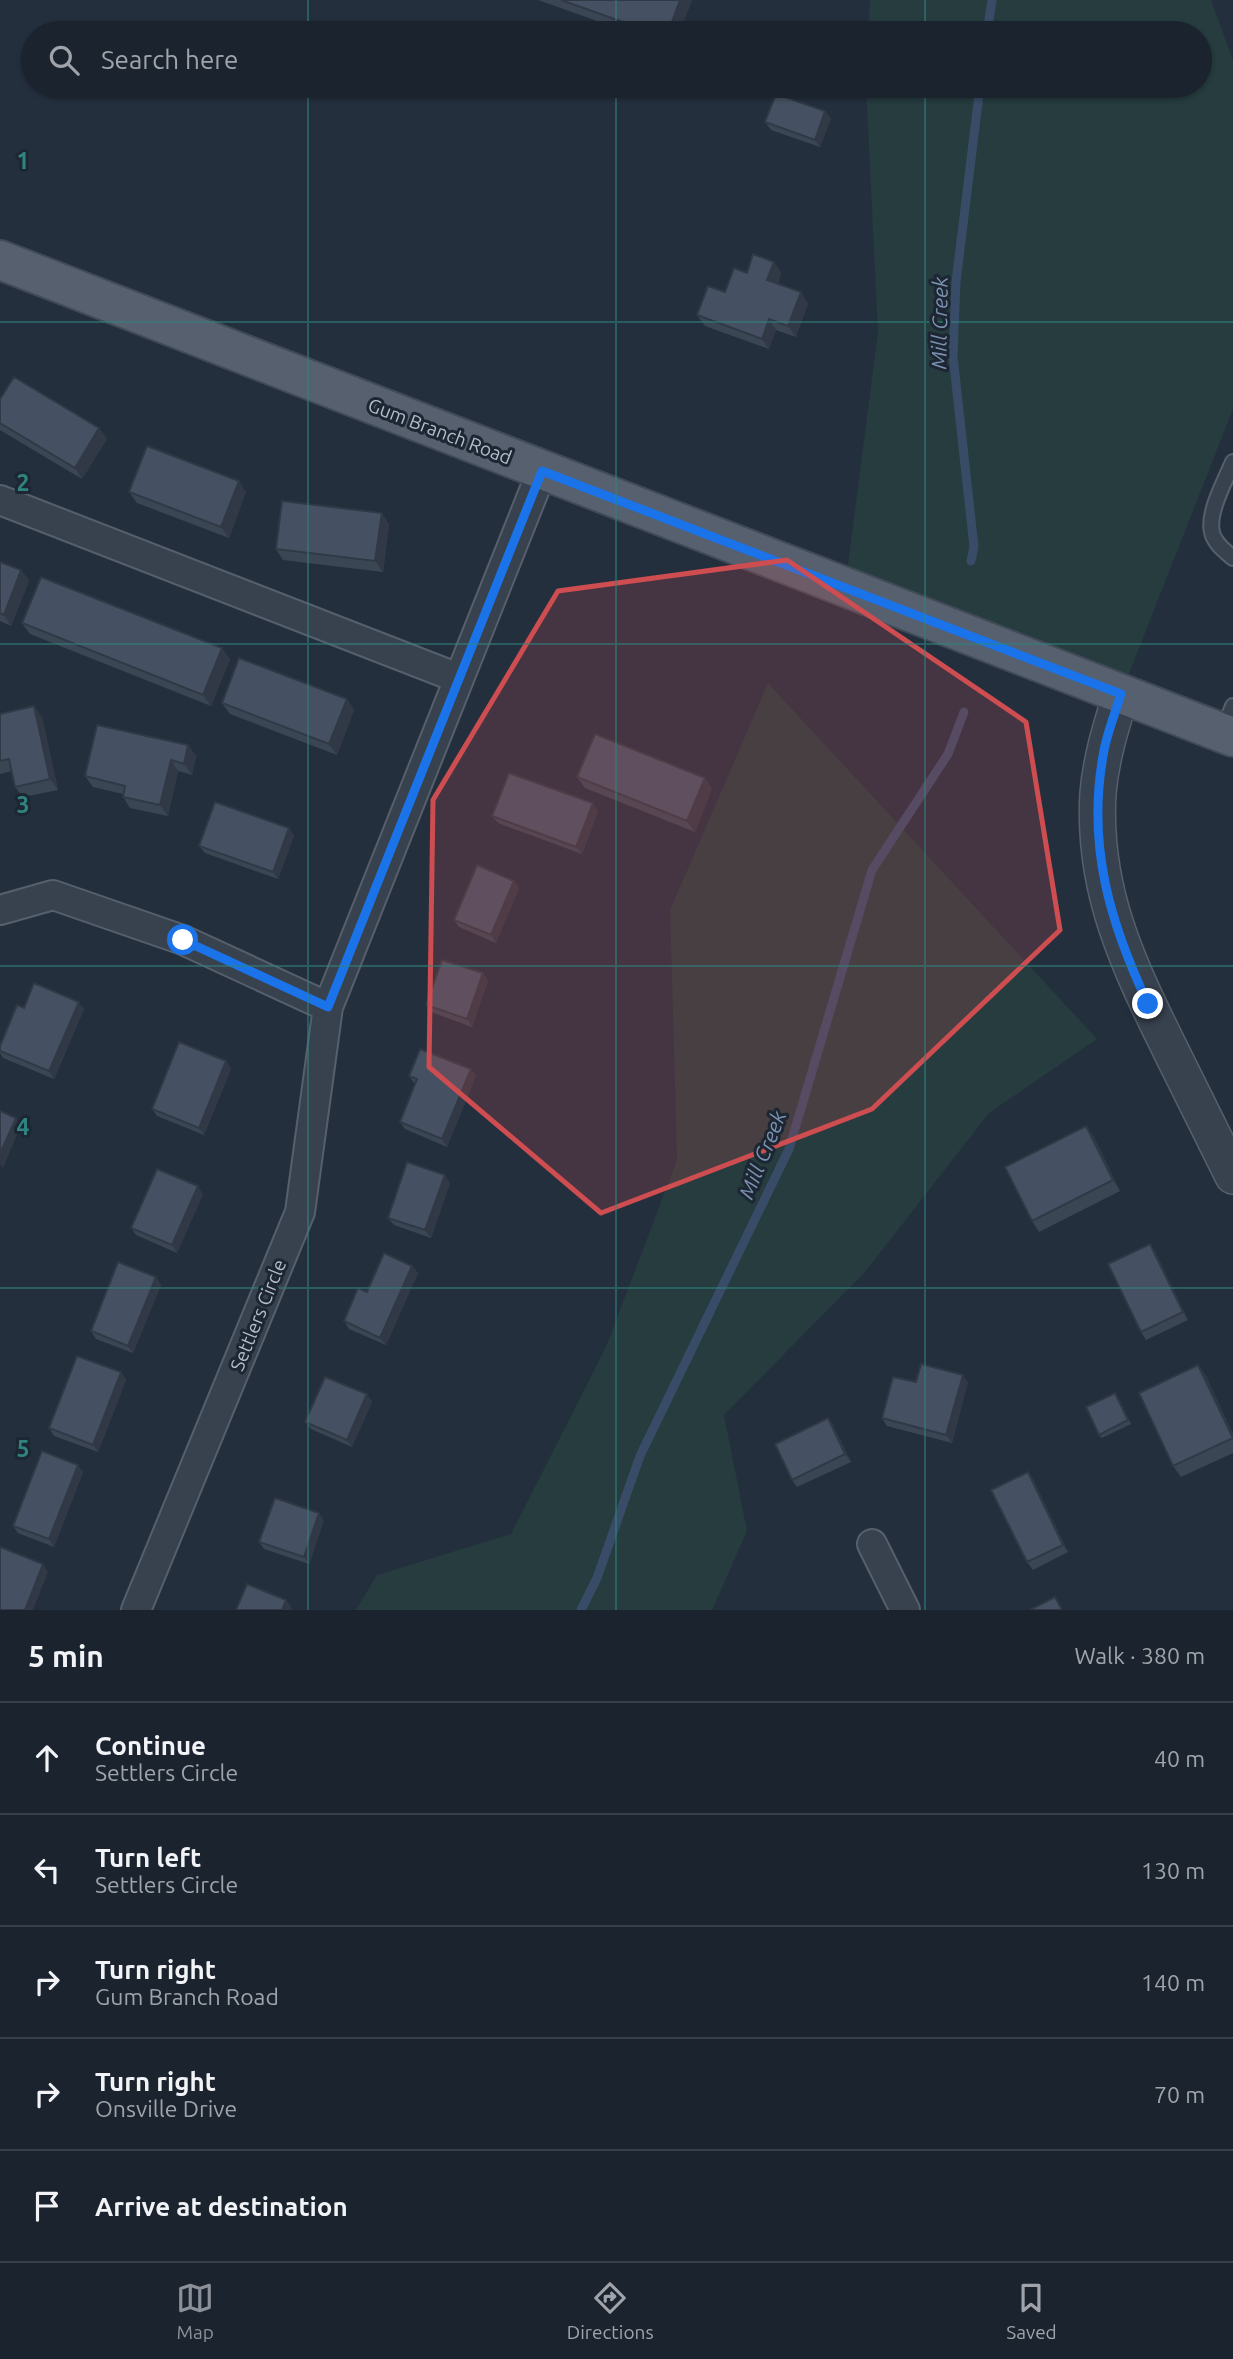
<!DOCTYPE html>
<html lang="en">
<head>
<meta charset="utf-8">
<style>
	body { margin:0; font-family:Ubuntu,sans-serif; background:#282f3a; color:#f1f3f6 }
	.stop { position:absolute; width:21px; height:21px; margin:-16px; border:5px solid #1a73e8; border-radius:50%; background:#fff }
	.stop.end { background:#1a73e8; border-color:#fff; box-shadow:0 2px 7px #0008 }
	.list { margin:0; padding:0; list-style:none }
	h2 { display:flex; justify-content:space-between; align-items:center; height:91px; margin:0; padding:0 28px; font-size:30px }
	h2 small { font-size:23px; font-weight:400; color:#a0a4aa }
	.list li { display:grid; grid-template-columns:46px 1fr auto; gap:21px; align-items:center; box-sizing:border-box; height:112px; padding:0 28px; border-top:2px solid #39404a }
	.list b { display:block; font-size:26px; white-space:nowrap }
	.list p { margin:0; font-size:23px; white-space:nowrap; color:#a0a4aa }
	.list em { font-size:23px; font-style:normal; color:#a0a4aa }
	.icon { flex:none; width:38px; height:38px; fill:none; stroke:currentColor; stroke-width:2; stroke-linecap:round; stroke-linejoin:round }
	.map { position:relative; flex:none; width:1233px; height:1610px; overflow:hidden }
	.search { position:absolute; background:#1b232e; box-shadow:0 2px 5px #0004; left:21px; right:21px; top:21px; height:77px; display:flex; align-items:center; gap:18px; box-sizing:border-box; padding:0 24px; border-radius:38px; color:#a0a4aa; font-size:26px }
	.sheet { height:651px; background:#1b232e }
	nav { display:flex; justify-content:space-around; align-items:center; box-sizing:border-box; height:98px; border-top:2px solid #39404a; background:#1b232e; font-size:19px; color:#a0a4aa }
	nav a { display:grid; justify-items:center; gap:4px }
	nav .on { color:#8c9099 }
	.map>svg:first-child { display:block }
	.green { fill:#263c3f }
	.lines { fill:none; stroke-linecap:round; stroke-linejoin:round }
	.stream { stroke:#394c67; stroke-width:9 }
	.service-casing { stroke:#565f6c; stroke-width:18 }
	.minor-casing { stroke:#565f6c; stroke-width:32 }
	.tertiary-casing { stroke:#565f6c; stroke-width:38 }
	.primary-casing { stroke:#414a57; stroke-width:42 }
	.service { stroke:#38414e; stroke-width:14 }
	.minor { stroke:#38414e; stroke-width:28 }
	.tertiary { stroke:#38414e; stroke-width:35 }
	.primary { stroke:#56606e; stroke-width:38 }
	.wall { fill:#3b4654 }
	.shaded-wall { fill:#303945 }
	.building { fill:#455162; stroke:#303945; stroke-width:2 }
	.route { stroke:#1a73e8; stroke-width:9 }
	.marked { fill:#ce4d50; fill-opacity:0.2; stroke:#ce4d50; stroke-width:5; stroke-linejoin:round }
	.grid { fill:none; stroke:#308480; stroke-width:2; stroke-opacity:0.55 }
	.labels { text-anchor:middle; stroke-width:6; stroke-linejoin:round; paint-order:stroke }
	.street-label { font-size:19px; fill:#b4bcc9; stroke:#1d2633 }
	.water-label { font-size:21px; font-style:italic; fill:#7c92b1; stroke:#1d2633 }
	.grid-label { font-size:23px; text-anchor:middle; font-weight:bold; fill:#308480; stroke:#1d2633; stroke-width:6; stroke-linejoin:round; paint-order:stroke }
</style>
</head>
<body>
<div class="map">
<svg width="1233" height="1610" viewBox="0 0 1233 1610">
	<rect width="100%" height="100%" fill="#242f3e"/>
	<path class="green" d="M870,0H1211L1233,60V409L1121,694L845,588L878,332L866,86H1200V33H868Z
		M768,683L1097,1039L989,1113L865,1272L724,1415L747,1531L712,1610H356L377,1575L511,1534L606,1347L677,1160L670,910Z"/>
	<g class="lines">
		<path class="stream" d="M987,33L992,0
			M971,561L974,547L953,356L956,282L980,86
			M581,1610L597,1578L640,1456L789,1149L872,870L948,754L964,712"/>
		<defs>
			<path id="service" d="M1233,462C1226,479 1207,513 1212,532C1214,543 1225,551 1233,558
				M1223,731L1233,706"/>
			<path id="minor" d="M0,500L458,678
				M0,910L53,895L183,940L328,1007
				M872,1544L905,1610
				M136,1610L300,1212L328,1007L542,471"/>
			<path id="tertiary" d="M1121,694C1111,727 1101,758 1098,793C1092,891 1129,966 1171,1051C1192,1093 1212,1134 1233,1176"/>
			<path id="primary" d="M0,260L1233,737"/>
		</defs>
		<use href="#service" class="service-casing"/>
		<use href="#minor" class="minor-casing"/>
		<use href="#tertiary" class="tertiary-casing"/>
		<use href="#primary" class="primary-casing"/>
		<use href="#service" class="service"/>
		<use href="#minor" class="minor"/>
		<use href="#tertiary" class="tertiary"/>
		<use href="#primary" class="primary"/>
	</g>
	<path class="wall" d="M538,0H692L679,33H631Z
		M825,111L831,119L820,147L771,130L765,122Z
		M774,262L781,273L778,284L808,303L796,337L776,330L769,349L705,326L697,315L747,273Z
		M0,399L99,428L107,439L82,479L0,430Z
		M129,492H246L229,538L137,503Z
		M389,524L383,572L283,560L276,549Z
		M0,562L21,570L29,581L11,626L0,621Z
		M22,623L230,659L211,706L30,634Z
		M347,699L354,710L337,755L230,714L222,703Z
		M0,714L42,717L58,790L23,797L15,787L12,771L0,774Z
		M188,745L196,756L192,775L178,771L168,816L130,808L123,797V794L93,787L85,776Z
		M577,777L705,778L712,789L695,832L585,788Z
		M598,811L582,854L498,823L492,816Z
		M289,828L294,836L278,879L205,853L199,846Z
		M514,881L519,888L496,943L459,927L454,920Z
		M483,973L488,981L472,1027L431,1012L426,1005Z
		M24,1008L84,1009L54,1079L3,1058L0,1053V1046Z
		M226,1061L231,1069L204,1135L157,1116L152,1109Z
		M471,1069L476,1076L447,1147L405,1129L400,1122L415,1084L409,1076Z
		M1086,1126L1094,1137L1120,1191L1039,1232L1032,1221Z
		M450,1183L431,1238L394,1225L388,1218Z
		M203,1194L177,1253L136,1235L131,1228Z
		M1150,1244L1155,1251L1188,1320L1146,1340L1141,1332Z
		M412,1266L418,1273L386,1345L349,1329L344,1321L367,1292Z
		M156,1277L161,1285L133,1353L96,1339L91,1331Z
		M1198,1365L1206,1376L1233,1434V1453L1181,1477L1173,1466Z
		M121,1372L126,1380L98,1452L54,1436L49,1428Z
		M916,1382H968L952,1443L887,1426L882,1418Z
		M367,1394L372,1402L352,1447L311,1429L305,1422Z
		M1118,1397L1131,1424L1102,1438L1099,1435Z
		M828,1418L833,1425L851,1462L797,1487L792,1480Z
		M83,1472L54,1547L18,1533L13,1526Z
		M1033,1479L1068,1552L1033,1570L1027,1562Z
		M324,1520L309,1564L264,1549L259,1542Z"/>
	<path class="shaded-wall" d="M680,0H692L679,33H668Z
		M825,111L831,119L820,147L815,140Z
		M774,262L781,273L775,291L767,280Z
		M801,292L808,303L796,337L788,326Z
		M769,319L776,330L769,349L762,339Z
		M99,428L107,439L82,479L75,468Z
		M239,481L246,492L229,538L221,527Z
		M382,513L389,524L383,572L375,561Z
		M21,570L29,581L11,626L4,615Z
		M222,648L230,659L211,706L203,695Z
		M347,699L354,710L337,755L329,744Z
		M34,706L42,717L58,790L50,779Z
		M188,745L196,756L192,775L184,764Z
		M171,760L178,771L168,816L160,805Z
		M705,778L712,789L695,832L687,821Z
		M593,803L598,811L582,854L576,847Z
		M289,828L294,836L278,879L273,872Z
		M514,881L519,888L496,943L491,935Z
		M483,973L488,981L472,1027L467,1019Z
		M79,1002L84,1009L54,1079L49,1071Z
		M226,1061L231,1069L204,1135L199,1128Z
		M471,1069L476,1076L447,1147L442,1139Z
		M16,1118L21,1125L3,1168L0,1164V1154Z
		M1086,1126L1094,1137L1120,1191L1113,1180Z
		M445,1175L450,1183L431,1238L425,1230Z
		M198,1186L203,1194L177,1253L172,1245Z
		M1150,1244L1155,1251L1188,1320L1183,1312Z
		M412,1266L418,1273L386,1345L380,1338Z
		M156,1277L161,1285L133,1353L128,1346Z
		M1198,1365L1206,1376L1233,1434V1439Z
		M121,1372L126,1380L98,1452L93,1445Z
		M963,1375L968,1382L952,1443L946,1435Z
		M367,1394L372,1402L352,1447L347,1440Z
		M828,1418L833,1425L851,1462L845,1454Z
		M78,1465L83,1472L54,1547L49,1539Z
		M1028,1472L1033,1479L1068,1552L1063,1545Z
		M319,1513L324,1520L309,1564L304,1557Z
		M43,1564L48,1572L33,1610H25Z
		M286,1600L292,1608L291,1610H282Z"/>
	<path class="building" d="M561,0H680L668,33H654Z
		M776,94L825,111L815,140L765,122Z
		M753,254L774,262L767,280L801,292L788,326L769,319L762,339L697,315L708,286L725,292L734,268L747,273Z
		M14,377L99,428L75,468L0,423V399Z
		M147,446L239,481L221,527L129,492Z
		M282,501L382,513L375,561L276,549Z
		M0,562L21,570L4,615L0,613Z
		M41,577L222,648L203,695L22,623Z
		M239,658L347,699L329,744L222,703Z
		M34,706L50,779L15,787L9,759L0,761V714Z
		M97,725L188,745L184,764L171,760L160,805L123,797L125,786L85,776Z
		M595,734L705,778L687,821L577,777Z
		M509,773L593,803L576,847L492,816Z
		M215,802L289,828L273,872L199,846Z
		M477,865L514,881L491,935L454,920Z
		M442,960L483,973L467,1019L426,1005Z
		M34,983L79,1002L49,1071L0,1051V1046L17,1005L24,1008Z
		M179,1042L226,1061L199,1128L152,1109Z
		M420,1049L471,1069L442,1139L400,1122L417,1079L409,1076Z
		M0,1111L16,1118L0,1154Z
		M1086,1126L1113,1180L1032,1221L1005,1167Z
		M407,1162L445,1175L425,1230L388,1218Z
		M157,1169L198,1186L172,1245L131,1228Z
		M1150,1244L1183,1312L1141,1332L1108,1264Z
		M384,1253L412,1266L380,1338L344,1321L358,1288L367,1292Z
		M118,1262L156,1277L128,1346L91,1331Z
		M77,1356L121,1372L93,1445L49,1428Z
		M921,1364L963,1375L946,1435L882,1418L893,1377L916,1382Z
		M1198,1365L1233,1438L1173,1466L1139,1393Z
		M325,1377L367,1394L347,1440L305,1422Z
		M1115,1393L1128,1420L1099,1435L1086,1407Z
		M828,1418L845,1454L792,1480L775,1444Z
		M42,1451L78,1465L49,1539L13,1526Z
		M1028,1472L1063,1545L1027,1562L991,1490Z
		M275,1498L319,1513L304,1557L259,1542Z
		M0,1547L43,1564L25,1610H0Z
		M247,1584L286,1600L282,1610H236Z
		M1055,1597L1062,1610H1030Z"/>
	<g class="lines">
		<path class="route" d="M183,940L328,1007L542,471L1121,694C1115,714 1106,735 1103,756C1087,846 1110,923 1148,1004"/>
	</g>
	<path class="marked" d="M787,560L1026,722L1060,930L872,1109L601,1213L429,1067L433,800L558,591Z"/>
	<path class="grid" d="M308,0V33M616,0V33M925,0V33M308,86V1610M616,86V1610M925,86V1610M0,322H1233M0,644H1233M0,966H1233M0,1288H1233"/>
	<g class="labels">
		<g class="street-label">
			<text transform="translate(440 431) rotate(21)" y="7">Gum Branch Road</text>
			<text transform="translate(258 1315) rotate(-68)" y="7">Settlers Circle</text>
		</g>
		<g class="water-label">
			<text transform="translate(940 323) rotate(-89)" y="7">Mill Creek</text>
			<text transform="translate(763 1155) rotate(-68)" y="7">Mill Creek</text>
		</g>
	</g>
	<g class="grid-label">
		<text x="23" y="169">1</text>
		<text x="23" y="491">2</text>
		<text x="23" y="813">3</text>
		<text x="23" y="1135">4</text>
		<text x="23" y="1457">5</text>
	</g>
</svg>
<div class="stop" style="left:183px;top:940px"></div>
<div class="stop end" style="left:1148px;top:1004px"></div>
<div class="search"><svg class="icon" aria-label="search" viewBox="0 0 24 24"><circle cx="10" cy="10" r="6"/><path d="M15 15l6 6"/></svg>Search here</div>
</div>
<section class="sheet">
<h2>5 min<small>Walk · 380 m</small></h2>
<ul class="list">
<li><svg class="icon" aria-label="ahead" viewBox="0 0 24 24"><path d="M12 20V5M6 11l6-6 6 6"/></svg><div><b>Continue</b><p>Settlers Circle</p></div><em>40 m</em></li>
<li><svg class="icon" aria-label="left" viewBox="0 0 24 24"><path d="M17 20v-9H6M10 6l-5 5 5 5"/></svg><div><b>Turn left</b><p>Settlers Circle</p></div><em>130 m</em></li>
<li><svg class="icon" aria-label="right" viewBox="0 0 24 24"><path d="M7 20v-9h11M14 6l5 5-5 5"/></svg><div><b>Turn right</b><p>Gum Branch Road</p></div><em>140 m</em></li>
<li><svg class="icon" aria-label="right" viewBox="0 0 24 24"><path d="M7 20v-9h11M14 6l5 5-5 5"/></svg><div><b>Turn right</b><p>Onsville Drive</p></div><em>70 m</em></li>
<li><svg class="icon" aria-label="arrive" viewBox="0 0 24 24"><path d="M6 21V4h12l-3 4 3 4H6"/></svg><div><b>Arrive at destination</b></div></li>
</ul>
</section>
<nav>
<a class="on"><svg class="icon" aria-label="map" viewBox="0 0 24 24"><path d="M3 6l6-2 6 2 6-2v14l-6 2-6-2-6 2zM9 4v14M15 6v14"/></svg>Map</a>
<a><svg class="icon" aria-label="directions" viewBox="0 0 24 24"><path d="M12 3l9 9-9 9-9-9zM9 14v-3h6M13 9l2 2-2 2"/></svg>Directions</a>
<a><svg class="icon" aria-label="saved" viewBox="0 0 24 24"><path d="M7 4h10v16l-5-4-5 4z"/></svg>Saved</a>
</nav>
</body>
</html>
